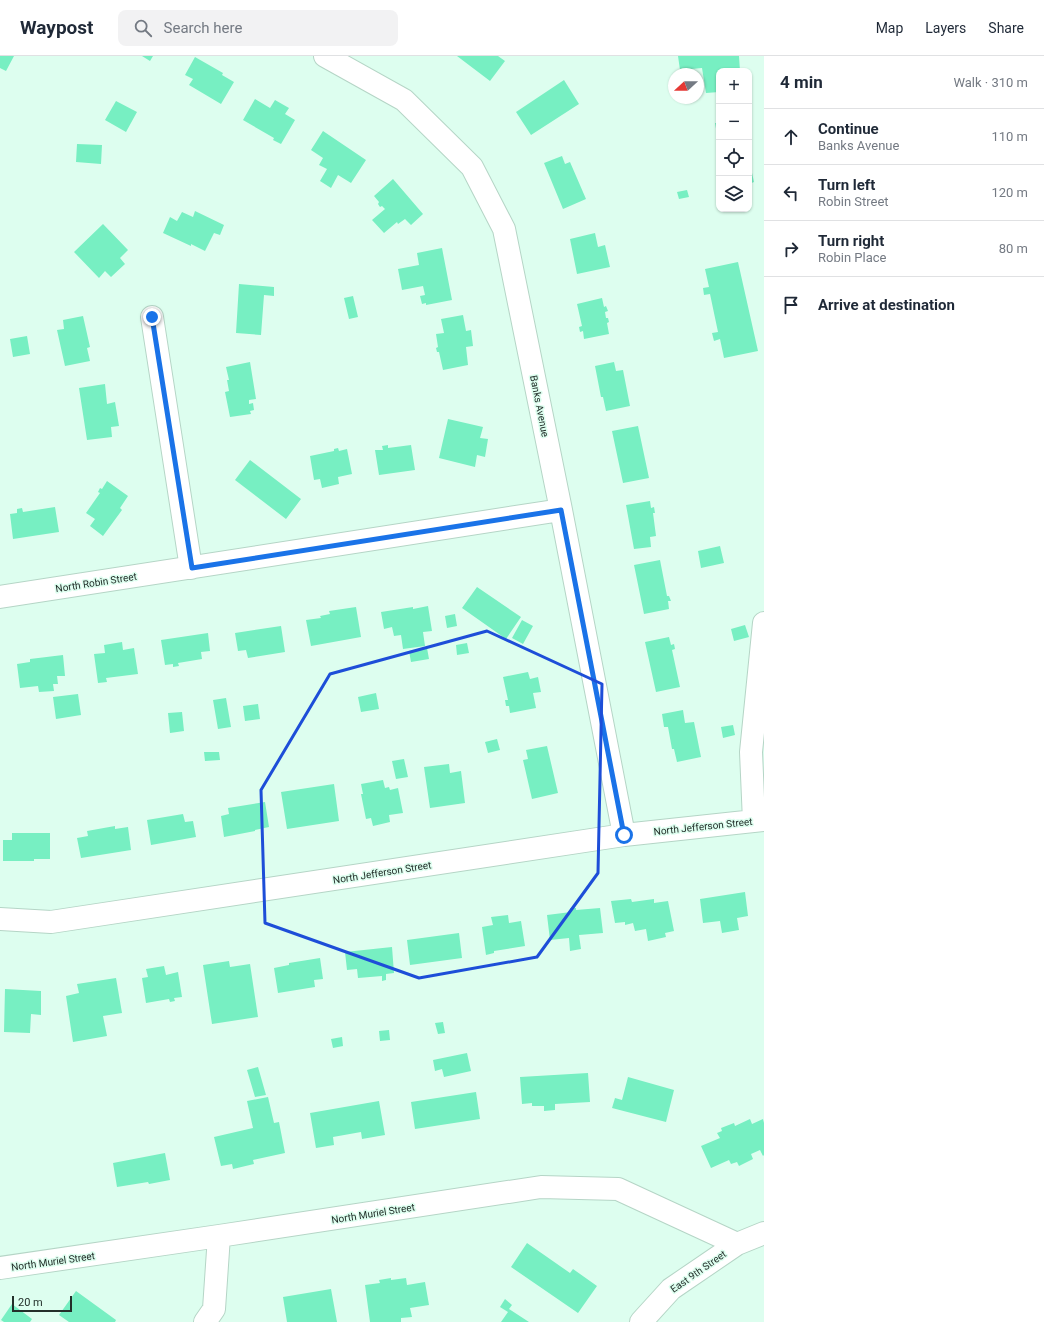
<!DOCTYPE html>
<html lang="en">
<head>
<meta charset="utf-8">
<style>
	body { margin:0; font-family:Roboto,sans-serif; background:#f2f2f3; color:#1f2937 }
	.controls { position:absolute; right:12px; top:12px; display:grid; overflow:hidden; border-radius:8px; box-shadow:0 1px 3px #0004 }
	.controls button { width:36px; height:36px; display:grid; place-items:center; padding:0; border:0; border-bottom:1px solid #e0e1e3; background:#fff; color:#1f2937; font:20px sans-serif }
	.compass { position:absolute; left:668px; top:12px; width:36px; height:36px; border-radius:50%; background:#fff; box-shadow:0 1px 3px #0004; rotate:249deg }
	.scale { position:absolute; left:12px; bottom:10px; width:60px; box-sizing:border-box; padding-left:4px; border:2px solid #232f2a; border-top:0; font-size:11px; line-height:14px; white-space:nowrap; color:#232f2a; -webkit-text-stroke:3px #ddfeef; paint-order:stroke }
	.stop { position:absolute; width:12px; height:12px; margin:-9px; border:3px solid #1a73e8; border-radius:50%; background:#fff }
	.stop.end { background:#1a73e8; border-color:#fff; box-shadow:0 1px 4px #0008 }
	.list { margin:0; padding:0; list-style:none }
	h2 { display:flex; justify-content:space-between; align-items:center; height:52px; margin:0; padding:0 16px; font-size:17px }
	h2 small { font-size:13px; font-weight:400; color:#747a83 }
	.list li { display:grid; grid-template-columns:26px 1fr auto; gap:12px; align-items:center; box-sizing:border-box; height:56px; padding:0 16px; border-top:1px solid #e0e1e3 }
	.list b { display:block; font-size:15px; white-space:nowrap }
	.list p { margin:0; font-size:13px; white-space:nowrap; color:#747a83 }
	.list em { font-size:13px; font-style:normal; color:#747a83 }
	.icon { flex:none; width:22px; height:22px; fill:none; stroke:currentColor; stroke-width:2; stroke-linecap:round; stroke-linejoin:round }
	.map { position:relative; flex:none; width:764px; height:1266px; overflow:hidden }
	header { display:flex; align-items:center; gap:24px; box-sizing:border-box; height:56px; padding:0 20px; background:#fff; border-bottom:1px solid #e0e1e3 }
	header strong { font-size:19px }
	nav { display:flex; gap:22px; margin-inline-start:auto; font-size:14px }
	.search { width:280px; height:36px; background:#f2f2f3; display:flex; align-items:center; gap:10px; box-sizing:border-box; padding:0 14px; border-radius:8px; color:#747a83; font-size:15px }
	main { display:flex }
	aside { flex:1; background:#fff }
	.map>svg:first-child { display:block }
	.building { fill:#77efc2 }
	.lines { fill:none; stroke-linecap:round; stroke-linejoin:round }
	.minor-casing { stroke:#b5d5c6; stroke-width:24 }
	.minor { stroke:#fff; stroke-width:22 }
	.route { stroke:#1a73e8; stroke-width:5 }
	.marked { fill:none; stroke:#1d4ed8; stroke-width:3; stroke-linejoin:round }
	.labels { text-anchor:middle; stroke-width:3; stroke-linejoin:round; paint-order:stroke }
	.street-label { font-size:10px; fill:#232f2a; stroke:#ddfeef }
</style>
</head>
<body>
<header>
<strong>Waypost</strong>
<div class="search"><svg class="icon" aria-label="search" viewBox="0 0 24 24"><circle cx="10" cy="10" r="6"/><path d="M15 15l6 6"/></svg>Search here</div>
<nav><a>Map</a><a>Layers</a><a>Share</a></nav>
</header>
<main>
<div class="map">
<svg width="764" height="1266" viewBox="0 0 764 1266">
	<rect width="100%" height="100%" fill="#ddfeef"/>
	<path class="building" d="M0,0H14L6,15L0,12Z
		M142,0H153L150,5Z
		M457,0H498L505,5L490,25Z
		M678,0H739L740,15H719V36L706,37L702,12L680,14Z
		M195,1L223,17L222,19L234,26L221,48L189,29L193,23L185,19Z
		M564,24L579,48L531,79L516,56Z
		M255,43L270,52L275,44L289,52L285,58L295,64L281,88L273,84L274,82L243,64Z
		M116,45L137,56L126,76L105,64Z
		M715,67H719V84H718Z
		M323,75L366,104L351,127L338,119L331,132L320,125L327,113L319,109L323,102L311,94Z
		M77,88L102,89L101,108L76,106Z
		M562,100L565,108L570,106L586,143L563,153L544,107Z
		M749,103L754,126L749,128Z
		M393,123L423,158L411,169L405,163L398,168L397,166L384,177L372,164L385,153L382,150L380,151L378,148L379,146L374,140Z
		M687,134L689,141L679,143L677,136Z
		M195,155L224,169L220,179L214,177L205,195L191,188V190L163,177L170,161L177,165L182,156L193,161Z
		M103,168L128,194L120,202L125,208L111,221L105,215L99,222L74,196Z
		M595,177L598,191L605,189L610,211L577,218L570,183Z
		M442,192L452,244L426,249V247L422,248L420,240L425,239L423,230L402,234L398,213L419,209L417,197Z
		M738,206L758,295L724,302L720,283L714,285L712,277L718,276L710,238L704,239L703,232L709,231L705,213Z
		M239,228L274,231V240L264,239L261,279L236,277Z
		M353,240L358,261L349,263L344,242Z
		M602,242L604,251L606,250L608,255L605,256L606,262H608L609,266L607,267L609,278L584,283L583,275L580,276L579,271L582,270L577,248Z
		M463,259L466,275L471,274L473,290L466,291L468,309L443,314L439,296H437L436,292L438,291L436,278L444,277L441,263Z
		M83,260L90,291L87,292L90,305L65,310L57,274L64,273L63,264Z
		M27,280L30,298L13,301L10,283Z
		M250,306L256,343L249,344V348L253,347L254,354L250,355L251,358L230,361L225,336L229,335L227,324H229L226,311Z
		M614,306L616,315L623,314L630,350L606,355L603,341H601L595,310Z
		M105,328L107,348L115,346L119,370L111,371L112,381L87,384L79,332Z
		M448,363L483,371L480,382L488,383L485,401L477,399L475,411L439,402Z
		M638,370L649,422L623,427L612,375Z
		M388,389V392L411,389L415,414L379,419L375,394H383L382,390Z
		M338,392L339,395L347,393L352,418L338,421L339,428L322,432L320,423L314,424L310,400L334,395V393Z
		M250,404L301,443L286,463L235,424Z
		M107,425L128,440L120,452L122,454L103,480L90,470L95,463L86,457L100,437L98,436L100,432L102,433Z
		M650,445L651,452L654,451L655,457H653L656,480L650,481L651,491L634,493L626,449Z
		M55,451L59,476L13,483L10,458L17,457V453L22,452L23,456Z
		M720,490L724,507L701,512L698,495Z
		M660,504L667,540H669L671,545H668L669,553L644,558L634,509Z
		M477,531L521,561L506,583L462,552Z
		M428,550L432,575L423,576L425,590L403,593L401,579L394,580L392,571L384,573L381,556L413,551V553Z
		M356,551L361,581L311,590L306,564L321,562L320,560L330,558L329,555Z
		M455,558L457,570L447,572L445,560Z
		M522,564L533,570L523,588L512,582Z
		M745,569L749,581L734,585L731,573Z
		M281,570L285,596L248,602L246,594L238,595L235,577Z
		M208,577L210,595L201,596L202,603L178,607L179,610L173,611V608L165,609L161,584Z
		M669,581L671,589L674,588L675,593L672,594L680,631L656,636L645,586Z
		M122,586L123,594L134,592L138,618L106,622L107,626L98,627L94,598L105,597L104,589Z
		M467,587L469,597L457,599L456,589Z
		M427,592L429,603L411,606L409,595Z
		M63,599L65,620H57L58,628H53L54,635L39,636L38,630L20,632L17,608L30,606V603Z
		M528,616L530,623L538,621L541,636L533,637L536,652L510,657L509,650H506L505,644H508L503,621Z
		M376,637L379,653L361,656L358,641Z
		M78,638L81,659L56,663L53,641Z
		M226,642L231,671L218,673L213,644Z
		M258,648L260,663L245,665L243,650Z
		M683,654L685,667L694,666L701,701L677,706L674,693H672L668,671H664L662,658Z
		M182,656L184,675L170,677L168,657Z
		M733,669L735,679L723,682L721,671Z
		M497,683L500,694L488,697L485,686Z
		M547,690L558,737L532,743L523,704L528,703L526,694Z
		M204,696H219L220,704L205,705Z
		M404,703L408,721L396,723L392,705Z
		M449,708L450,717L461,715L465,747L430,752L424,711Z
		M383,724L385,732L389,731L390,734L398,732L403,757L389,759L390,766L373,770L371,762L366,763L361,738H363L361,728Z
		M334,728L339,765L287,773L281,736Z
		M265,746L269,771L255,774V775L224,781L221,760L229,758L228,752Z
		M183,758L185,766L193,765L196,781L151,789L147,764Z
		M115,770V773L128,771L131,794L81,802L77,782L88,780L87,775Z
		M12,777H50V803H34V805H3V784H12Z
		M745,836L748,860L737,862L739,874L722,877L720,865L703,867L700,843Z
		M631,843L632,846L654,843V847L668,845L674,875L665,877L666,881L648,885L646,873L635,875L633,867L625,869V866L615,867L611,845Z
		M570,852H576V854L600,852L603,877L579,879L581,893L570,895L569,882L550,884L547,859L571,856Z
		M508,859L509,867L521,865L525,890L494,895V897L486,899L482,871L493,869L491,861Z
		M459,877L462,902L410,909L407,884Z
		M392,891L394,917L386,918V924L382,925V920L358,922L357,913L347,914L345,896Z
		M320,902L323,923L314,924L315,931L278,937L274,912L289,909V907Z
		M229,905L230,911L250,908L258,961L212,968L203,909Z
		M164,910L166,919L178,916L182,941L174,942L175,945L170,946L169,943L146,947L142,922L148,921L146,913Z
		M116,922L122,957L103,960L107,980L73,986L66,940L79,937L77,928Z
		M5,933L41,935V959L31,958L30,977L4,976Z
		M443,966L445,977L438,978L435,967Z
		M389,974L390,984L380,985L379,975Z
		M342,981L343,990L333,992L331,983Z
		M467,997L471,1015L444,1021L442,1013L435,1015L433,1004Z
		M258,1011L266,1039L255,1041L247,1014Z
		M588,1017L590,1046L555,1048V1054L544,1055V1050H532V1047L522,1048L520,1021Z
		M628,1021L674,1034L666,1066L612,1052L615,1042L622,1044Z
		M476,1036L480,1063L415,1073L411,1046Z
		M268,1041L274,1067L279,1066L285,1097L253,1104L254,1108L233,1113L232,1108L221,1110L214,1081L253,1072L247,1045Z
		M379,1045L385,1079L362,1083L361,1076L333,1081L334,1089L316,1092L310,1057Z
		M750,1063L752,1068L763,1063L764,1067V1099L763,1100L760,1094L751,1098L753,1103L739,1110L737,1106L731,1108L729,1104L711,1112L701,1090L720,1082L717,1077L722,1075L721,1072L734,1067L735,1070Z
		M165,1097L170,1124L149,1128L148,1126L117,1131L113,1107Z
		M527,1187L570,1217L573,1213L597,1230L578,1257L511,1211Z
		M391,1222V1224L406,1222L407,1229L425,1226L429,1249L410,1252L412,1261L401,1262V1266H370L365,1229L380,1227L379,1224Z
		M331,1233L337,1266H287L283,1241Z
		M76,1235L116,1264L115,1266H69L59,1259Z
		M505,1243L512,1249L509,1253L529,1266H501L508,1256L500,1251Z
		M12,1248L32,1263L30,1266H4L1,1264Z"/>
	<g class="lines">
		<defs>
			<path id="minor" d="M325,0L404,44L472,111L504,173L561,454L624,779
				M152,261L191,512
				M0,541L561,454
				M754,765L751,696L764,567
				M0,863L51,866L624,779L764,764
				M0,1212L219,1180L541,1131L618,1133L737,1188
				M205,1266L214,1253L219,1180
				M641,1266L671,1233L737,1188L764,1177"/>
		</defs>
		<use href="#minor" class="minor-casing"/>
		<use href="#minor" class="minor"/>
	</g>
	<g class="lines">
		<path class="route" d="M152,261L192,512L561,454L624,779"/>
	</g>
	<path class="marked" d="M487,575L602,628L598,817L537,901L419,922L265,867L261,734L330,618Z"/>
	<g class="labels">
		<g class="street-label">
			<text transform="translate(540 350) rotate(79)" y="4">Banks Avenue</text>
			<text transform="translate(96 526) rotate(-9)" y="4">North Robin Street</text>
			<text transform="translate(703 770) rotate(-6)" y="4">North Jefferson Street</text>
			<text transform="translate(382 816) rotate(-9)" y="4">North Jefferson Street</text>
			<text transform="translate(373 1157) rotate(-9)" y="4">North Muriel Street</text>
			<text transform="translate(53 1205) rotate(-8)" y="4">North Muriel Street</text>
			<text transform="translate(698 1215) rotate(-35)" y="4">East 9th Street</text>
		</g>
	</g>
</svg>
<div class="controls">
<button>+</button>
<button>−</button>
<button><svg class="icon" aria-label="locate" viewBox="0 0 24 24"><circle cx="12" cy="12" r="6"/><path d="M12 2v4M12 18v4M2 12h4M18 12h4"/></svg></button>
<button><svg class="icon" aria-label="layers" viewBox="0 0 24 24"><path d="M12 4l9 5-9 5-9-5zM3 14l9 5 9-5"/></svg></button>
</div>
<svg class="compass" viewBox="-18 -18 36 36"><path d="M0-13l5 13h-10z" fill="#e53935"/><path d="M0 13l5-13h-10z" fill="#747a83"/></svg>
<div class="scale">20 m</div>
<div class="stop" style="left:624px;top:779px"></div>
<div class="stop end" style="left:152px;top:261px"></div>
</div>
<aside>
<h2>4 min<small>Walk · 310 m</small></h2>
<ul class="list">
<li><svg class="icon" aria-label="ahead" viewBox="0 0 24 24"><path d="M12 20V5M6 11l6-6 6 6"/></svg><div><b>Continue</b><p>Banks Avenue</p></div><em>110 m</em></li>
<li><svg class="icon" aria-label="left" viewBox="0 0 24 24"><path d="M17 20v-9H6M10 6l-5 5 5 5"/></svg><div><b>Turn left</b><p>Robin Street</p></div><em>120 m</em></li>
<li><svg class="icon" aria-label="right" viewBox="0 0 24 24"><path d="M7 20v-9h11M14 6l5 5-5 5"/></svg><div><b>Turn right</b><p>Robin Place</p></div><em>80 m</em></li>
<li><svg class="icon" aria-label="arrive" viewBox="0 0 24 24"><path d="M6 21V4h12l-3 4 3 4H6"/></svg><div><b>Arrive at destination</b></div></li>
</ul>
</aside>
</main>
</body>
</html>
